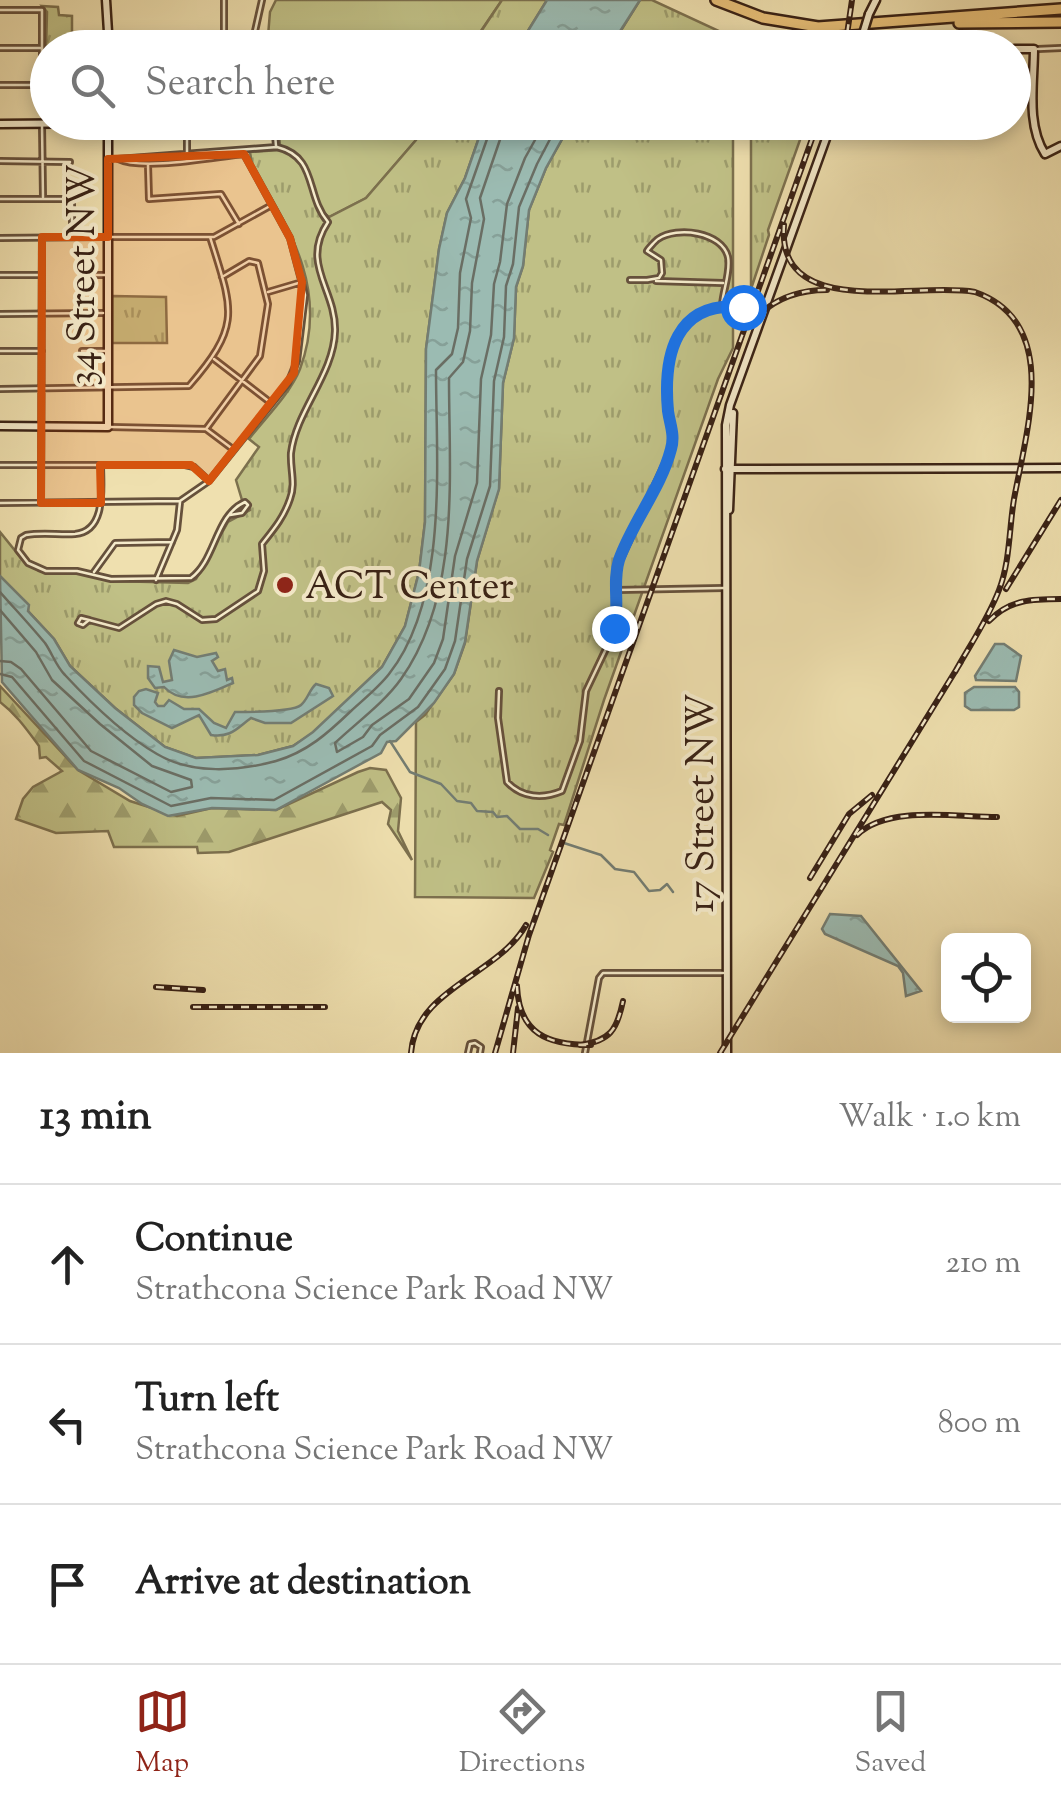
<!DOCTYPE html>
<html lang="en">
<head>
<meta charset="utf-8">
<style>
	body { margin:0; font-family:"Sorts Mill Goudy",serif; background:#f2f2f2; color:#222 }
	.controls { position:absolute; right:30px; bottom:30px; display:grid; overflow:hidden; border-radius:15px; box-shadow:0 5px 15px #0003 }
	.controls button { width:90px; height:90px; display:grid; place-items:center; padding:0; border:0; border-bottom:2px solid #e0e0e0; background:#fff; color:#222; font:50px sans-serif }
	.stop { position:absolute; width:30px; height:30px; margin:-22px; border:8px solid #1a73e8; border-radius:50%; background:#fff }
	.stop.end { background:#1a73e8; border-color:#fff; box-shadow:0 2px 10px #0008 }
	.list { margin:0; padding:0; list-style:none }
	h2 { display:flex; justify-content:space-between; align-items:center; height:130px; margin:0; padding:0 40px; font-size:42px }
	h2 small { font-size:32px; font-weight:400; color:#767676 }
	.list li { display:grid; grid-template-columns:65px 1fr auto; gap:30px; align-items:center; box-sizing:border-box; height:160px; padding:0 40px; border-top:2px solid #e0e0e0 }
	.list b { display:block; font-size:38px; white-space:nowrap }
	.list p { margin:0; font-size:32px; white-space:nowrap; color:#767676 }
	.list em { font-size:32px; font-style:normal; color:#767676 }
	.icon { flex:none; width:55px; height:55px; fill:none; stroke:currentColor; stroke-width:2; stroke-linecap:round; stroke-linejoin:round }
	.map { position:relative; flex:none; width:1061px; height:1053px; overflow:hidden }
	.search { position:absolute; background:#fff; box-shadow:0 5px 15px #0003; left:30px; right:30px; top:30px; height:110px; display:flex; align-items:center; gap:25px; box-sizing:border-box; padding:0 35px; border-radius:55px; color:#767676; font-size:38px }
	.sheet { height:610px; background:#fff }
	nav { display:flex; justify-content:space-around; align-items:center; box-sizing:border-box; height:140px; border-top:2px solid #e0e0e0; background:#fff; font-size:28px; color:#767676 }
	nav a { display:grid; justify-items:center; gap:5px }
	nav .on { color:#8f2418 }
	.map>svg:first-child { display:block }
	.grass { fill:#c0c086; stroke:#7c704e; stroke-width:2.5 }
	.forest { fill:url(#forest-firs); stroke:#7c704e; stroke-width:2.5 }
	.park { fill:url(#park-tufts); stroke:#7c704e; stroke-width:2.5 }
	.water { fill:url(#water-ripples); stroke:#737d73; stroke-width:2.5 }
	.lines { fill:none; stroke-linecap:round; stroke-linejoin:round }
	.shore { stroke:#6a6e64; stroke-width:2.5 }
	.stream { stroke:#737d73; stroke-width:2.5 }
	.street-casing { stroke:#66513c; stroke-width:8 }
	.secondary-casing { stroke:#382115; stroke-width:11 }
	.highway-casing { stroke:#382115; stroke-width:14 }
	.street { stroke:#f5ebcb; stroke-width:2.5 }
	.secondary { stroke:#f5ebcb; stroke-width:6 }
	.highway { stroke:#e8c078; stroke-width:9 }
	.rail-casing { stroke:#382115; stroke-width:6 }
	.rail { stroke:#f5ebcb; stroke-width:2.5; stroke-dasharray:8; stroke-linecap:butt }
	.secondary-bridge-casing { stroke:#382115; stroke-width:11; stroke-linecap:butt }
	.secondary-bridge { stroke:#f5ebcb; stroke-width:6 }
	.route { stroke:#1a73e8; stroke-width:12 }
	.marked { fill:#d6530d; fill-opacity:0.2; stroke:#d6530d; stroke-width:8; stroke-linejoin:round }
	.poi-dot { fill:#8f2418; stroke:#f5ebcb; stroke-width:4 }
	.labels { text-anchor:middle; stroke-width:8; stroke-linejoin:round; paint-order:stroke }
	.street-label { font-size:38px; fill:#382115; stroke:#f5ebcb }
	.poi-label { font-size:38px; fill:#382115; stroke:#f5ebcb; text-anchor:start }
</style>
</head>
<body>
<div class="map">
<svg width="1061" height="1053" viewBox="0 0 1061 1053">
	<defs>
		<pattern id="forest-firs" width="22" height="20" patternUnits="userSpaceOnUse" patternTransform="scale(2.5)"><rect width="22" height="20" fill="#c0c086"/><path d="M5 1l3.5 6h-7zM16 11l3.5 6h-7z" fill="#9d9c6c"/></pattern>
		<pattern id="park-tufts" width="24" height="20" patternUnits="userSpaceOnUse" patternTransform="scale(2.5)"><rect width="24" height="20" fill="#c0c086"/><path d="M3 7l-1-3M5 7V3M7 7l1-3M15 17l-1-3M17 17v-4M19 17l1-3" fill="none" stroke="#9d9c6c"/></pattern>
		<pattern id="water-ripples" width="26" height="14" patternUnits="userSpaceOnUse" patternTransform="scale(2.5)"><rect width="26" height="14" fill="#9bbbb2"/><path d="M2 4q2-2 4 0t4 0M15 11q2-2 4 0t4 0" fill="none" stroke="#86a098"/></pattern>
	</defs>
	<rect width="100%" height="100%" fill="#efe0af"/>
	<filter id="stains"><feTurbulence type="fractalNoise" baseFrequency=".002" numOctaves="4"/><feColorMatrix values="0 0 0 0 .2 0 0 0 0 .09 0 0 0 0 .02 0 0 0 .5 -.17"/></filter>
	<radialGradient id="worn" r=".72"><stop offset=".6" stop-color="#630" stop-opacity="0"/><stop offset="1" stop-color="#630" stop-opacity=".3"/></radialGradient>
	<path class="grass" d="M276,0H502L470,47L267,48L270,12Z
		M278,123H425L416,140L366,198L329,217L321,211L289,149L280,146Z"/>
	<path class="forest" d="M0,686L78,770L130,801L177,816L212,808L276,810L358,772L370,768L386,770L401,798L398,831L412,860L388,824L391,810L382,802L229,852L198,853L197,847H114L108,831L56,833L16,819L23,799L33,787L62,771L46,757L40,758L39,746C27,730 17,715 0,702Z"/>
	<path class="park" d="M502,0H547L518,47L470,48Z
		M640,0H652L734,38V47L610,48Z
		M42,6L58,7L59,15L72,16V35L79,36V47L46,50L47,12Z
		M425,123H484L465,178L447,213L439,249L426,349L425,522L419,572L405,626L382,667L313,733L293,746L258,755L196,758L165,747L115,708L70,666L54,639L28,611V605L0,576V532L21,558L39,571L77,573L111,581L188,583L196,579L228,522L250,510L249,502L242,500L236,480L259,447L249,439C265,418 290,394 300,369C329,291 291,231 252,165L250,152L279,150L280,146C325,160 300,198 329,217L366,198L416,140Z
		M571,123H733V348L718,379L604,700L564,825L559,824L550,850L553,852L534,898L415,897L416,722L425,715L454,674L465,643L477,561L499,488L503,383L514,338L516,287L523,266L529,210L546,168Z
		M751,123H806L768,230L769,235L751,289Z
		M112,296L166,297L167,343H112Z"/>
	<path class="water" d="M547,0H640L610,47H518Z
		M484,123H571L546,168L529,210L523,266L516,287L514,338L503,383L499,489L477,561L465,642L454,674L434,703L396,741L387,742L381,753L276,810L212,808L168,816L142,804L119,788L78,770L2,682L0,576L29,605L28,611L54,639L70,666L115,708L165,747L196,758L258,755L293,746L313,732L382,667L405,626L419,572L425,522L426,349L439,249L447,213L465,178Z
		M995,644H1004L1021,656L1016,681L976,680L975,676Z
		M174,650L197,657L216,653L218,657L212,661L218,671L225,669L227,680L232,678L233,683C211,693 183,707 164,687L155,688L148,678V666L159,667L163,682L172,680L169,661Z
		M316,684L329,688L333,696L291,723H265L251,718C237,728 231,738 211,735L199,715L172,728L142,713L134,705V697L139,691L146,689L158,693L155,702L158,706H164L169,700L184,709H199L214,723L226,728L235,712C246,712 293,712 301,705C308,699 309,690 316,684Z
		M974,687H1015L1019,692V707L1014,710H971L965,706V693Z
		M830,914L861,916L921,991L906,996L903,973L898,966L825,934L822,929Z"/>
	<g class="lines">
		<path class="shore" d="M506,122L480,198L484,219L472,283L470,331L463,362L449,378C449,476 461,594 401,679C384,703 356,723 335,743L337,752L363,737L372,725L409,699L434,663L443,639L455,556L477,483L481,379L491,335L494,284L500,262L507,204L525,158L545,122
			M0,592C15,609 30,625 45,643C52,653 56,666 65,675C91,703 124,735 157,754C192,775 239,771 276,761C307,752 328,733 351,711C364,699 379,687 389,674C449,598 436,461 436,370L452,354L458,328L460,273L471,218L466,199L493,122
			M0,610L36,652L52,680L100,724L152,766L191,780L192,787L171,792L91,751L21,669L11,662L0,661
			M0,674L12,677L84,761L171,806L211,798L274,800L372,746L380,735L418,707L445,669L455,641L467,559L490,486L494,381L504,337L506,286L513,264L519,207L537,164L559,122"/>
		<path class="stream" d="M390,741L410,772L441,784L457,801L471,803L477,811L493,812L497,817L507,816L520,829H538L548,835
			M564,843L601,855L615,869L634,872L649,891L660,890L667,884L673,892"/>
		<defs>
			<path id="street" d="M224,0V37
				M0,10H42V85H0
				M112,38L231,37L264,48
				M253,40L262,0
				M0,48H40
				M1038,49L1061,48
				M274,122L276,146
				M42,125L43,197
				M187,153V122
				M0,161L70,162
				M148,165L149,199L221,194L239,224
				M0,199H68L72,204V237
				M111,237H214L270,206
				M0,238L103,237
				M0,275H42
				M83,275H107
				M630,280H648
				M647,280L659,278L662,273L661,260L647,251C648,249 656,240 658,239C677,226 722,232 728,257C731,271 723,290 722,305
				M656,281L723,283
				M268,292L302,282
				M0,314L103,313
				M0,351H42
				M82,351H107
				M214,359L271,403
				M0,389L189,386C242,325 233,311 210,237
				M110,427L206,429L234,450
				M206,429L260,356L268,304L258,263L249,261L222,277
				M0,465H185L194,467L208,480
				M101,465C101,487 107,531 75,534C59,535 42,532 26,535L21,538L18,550L28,563L46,571H77L111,579L191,578C216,560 215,515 245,502L248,505L242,513L230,515
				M41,501L42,239
				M0,503L180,501L209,481L288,383L297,361L305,295L290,238L245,156
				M94,572L115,543L172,542
				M156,580L177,530L180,502
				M617,590L724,588
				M89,620L81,618L78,623L83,625L89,620L119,628L156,604L166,601L177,604L202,620L216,619L258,591L264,571L262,544C274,529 284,517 290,499C296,484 290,469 291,453C296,411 334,374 335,331C336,289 300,264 328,222C305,195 318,157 277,147L118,159C142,171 214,157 244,154
				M499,691L498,718L507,782C522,798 543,799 562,791L580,741L586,691L605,651L615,621L618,565L672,448C674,436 671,428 669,416C664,381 665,334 699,314C719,303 740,305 761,313
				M468,1053L470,1044L475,1043L481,1047L480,1053
				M585,1053L599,978L603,973H723"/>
			<path id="secondary" d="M106,0L109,48
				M869,14L876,0
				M862,37L867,48
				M1014,49H1034C1034,83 1026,124 1045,154L1061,146
				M0,124L108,123
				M0,426L108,427V122
				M725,469L1061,468
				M729,510L733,413
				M727,1053L726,425L730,405L832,122"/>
			<path id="highway" d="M716,0L763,18L818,27L1061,9
				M959,23L1061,22"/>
		</defs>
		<use href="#street" class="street-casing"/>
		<use href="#secondary" class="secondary-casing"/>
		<use href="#highway" class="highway-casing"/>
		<use href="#street" class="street"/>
		<use href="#secondary" class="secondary"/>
		<use href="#highway" class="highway"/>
		<defs>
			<path id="rail" d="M845,48L852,0
				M784,225C776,322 918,281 975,292C1061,322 1027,428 1014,499C1009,529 1010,562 999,590C988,619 970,645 955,672
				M749,326C769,300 795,290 827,290
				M1006,589L1061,500
				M989,621C1010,599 1033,599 1061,599
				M857,835C888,805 956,817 997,817
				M810,878L849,814L872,795
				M517,986C519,1034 548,1045 591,1045
				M156,987L203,990
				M193,1007H325
				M580,1045C610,1041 617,1030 623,1001
				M411,1053C416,988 497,976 526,925
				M495,1053L529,935L818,122
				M513,1053L518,1008
				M720,1053L961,662"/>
		</defs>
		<use href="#rail" class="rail-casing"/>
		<use href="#rail" class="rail"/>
		<defs>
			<path id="secondary-bridge" d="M862,37L869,14"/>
		</defs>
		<use href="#secondary-bridge" class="secondary-bridge-casing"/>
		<use href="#secondary-bridge" class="secondary-bridge"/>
	</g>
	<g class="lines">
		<path class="route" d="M614,628C620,606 612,583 619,560C633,521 661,488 671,449C675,435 670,425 668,411C663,356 675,300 743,307"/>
	</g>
	<path class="marked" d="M244,154L290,238L302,282L294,373L209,481L191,465H100L101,503H41L42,237H108V159Z"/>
	<circle class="poi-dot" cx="285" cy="585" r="10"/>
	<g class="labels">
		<g class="street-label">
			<text transform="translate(81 275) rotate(-90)" y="13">34 Street NW</text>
			<text transform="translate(700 803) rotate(-90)" y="13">17 Street NW</text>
		</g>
		<g class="poi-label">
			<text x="305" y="598">ACT Center</text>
		</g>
	</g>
	<rect width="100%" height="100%" filter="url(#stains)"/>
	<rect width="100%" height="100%" fill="url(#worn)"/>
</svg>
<div class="controls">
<button><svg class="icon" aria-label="locate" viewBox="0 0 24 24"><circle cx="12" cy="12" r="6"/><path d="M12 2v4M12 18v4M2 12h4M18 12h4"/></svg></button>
</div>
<div class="stop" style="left:743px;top:307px"></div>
<div class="stop end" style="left:614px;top:628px"></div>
<div class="search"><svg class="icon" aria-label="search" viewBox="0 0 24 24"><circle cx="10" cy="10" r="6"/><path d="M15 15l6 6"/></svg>Search here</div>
</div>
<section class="sheet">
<h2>13 min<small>Walk · 1.0 km</small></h2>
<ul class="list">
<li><svg class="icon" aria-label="ahead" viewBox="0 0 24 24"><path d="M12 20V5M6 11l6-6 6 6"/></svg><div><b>Continue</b><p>Strathcona Science Park Road NW</p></div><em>210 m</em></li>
<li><svg class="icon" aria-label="left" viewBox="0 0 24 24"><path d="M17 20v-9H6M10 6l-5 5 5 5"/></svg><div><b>Turn left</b><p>Strathcona Science Park Road NW</p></div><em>800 m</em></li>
<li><svg class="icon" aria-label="arrive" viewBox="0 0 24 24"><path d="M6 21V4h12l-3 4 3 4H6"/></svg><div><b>Arrive at destination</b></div></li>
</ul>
</section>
<nav>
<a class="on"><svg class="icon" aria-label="map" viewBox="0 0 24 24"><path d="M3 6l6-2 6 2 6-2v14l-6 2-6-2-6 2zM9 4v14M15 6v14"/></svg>Map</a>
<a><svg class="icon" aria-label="directions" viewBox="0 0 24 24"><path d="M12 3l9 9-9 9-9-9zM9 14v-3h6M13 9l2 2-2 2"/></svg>Directions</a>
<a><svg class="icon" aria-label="saved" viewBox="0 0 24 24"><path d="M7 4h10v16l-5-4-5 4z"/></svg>Saved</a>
</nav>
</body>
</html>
